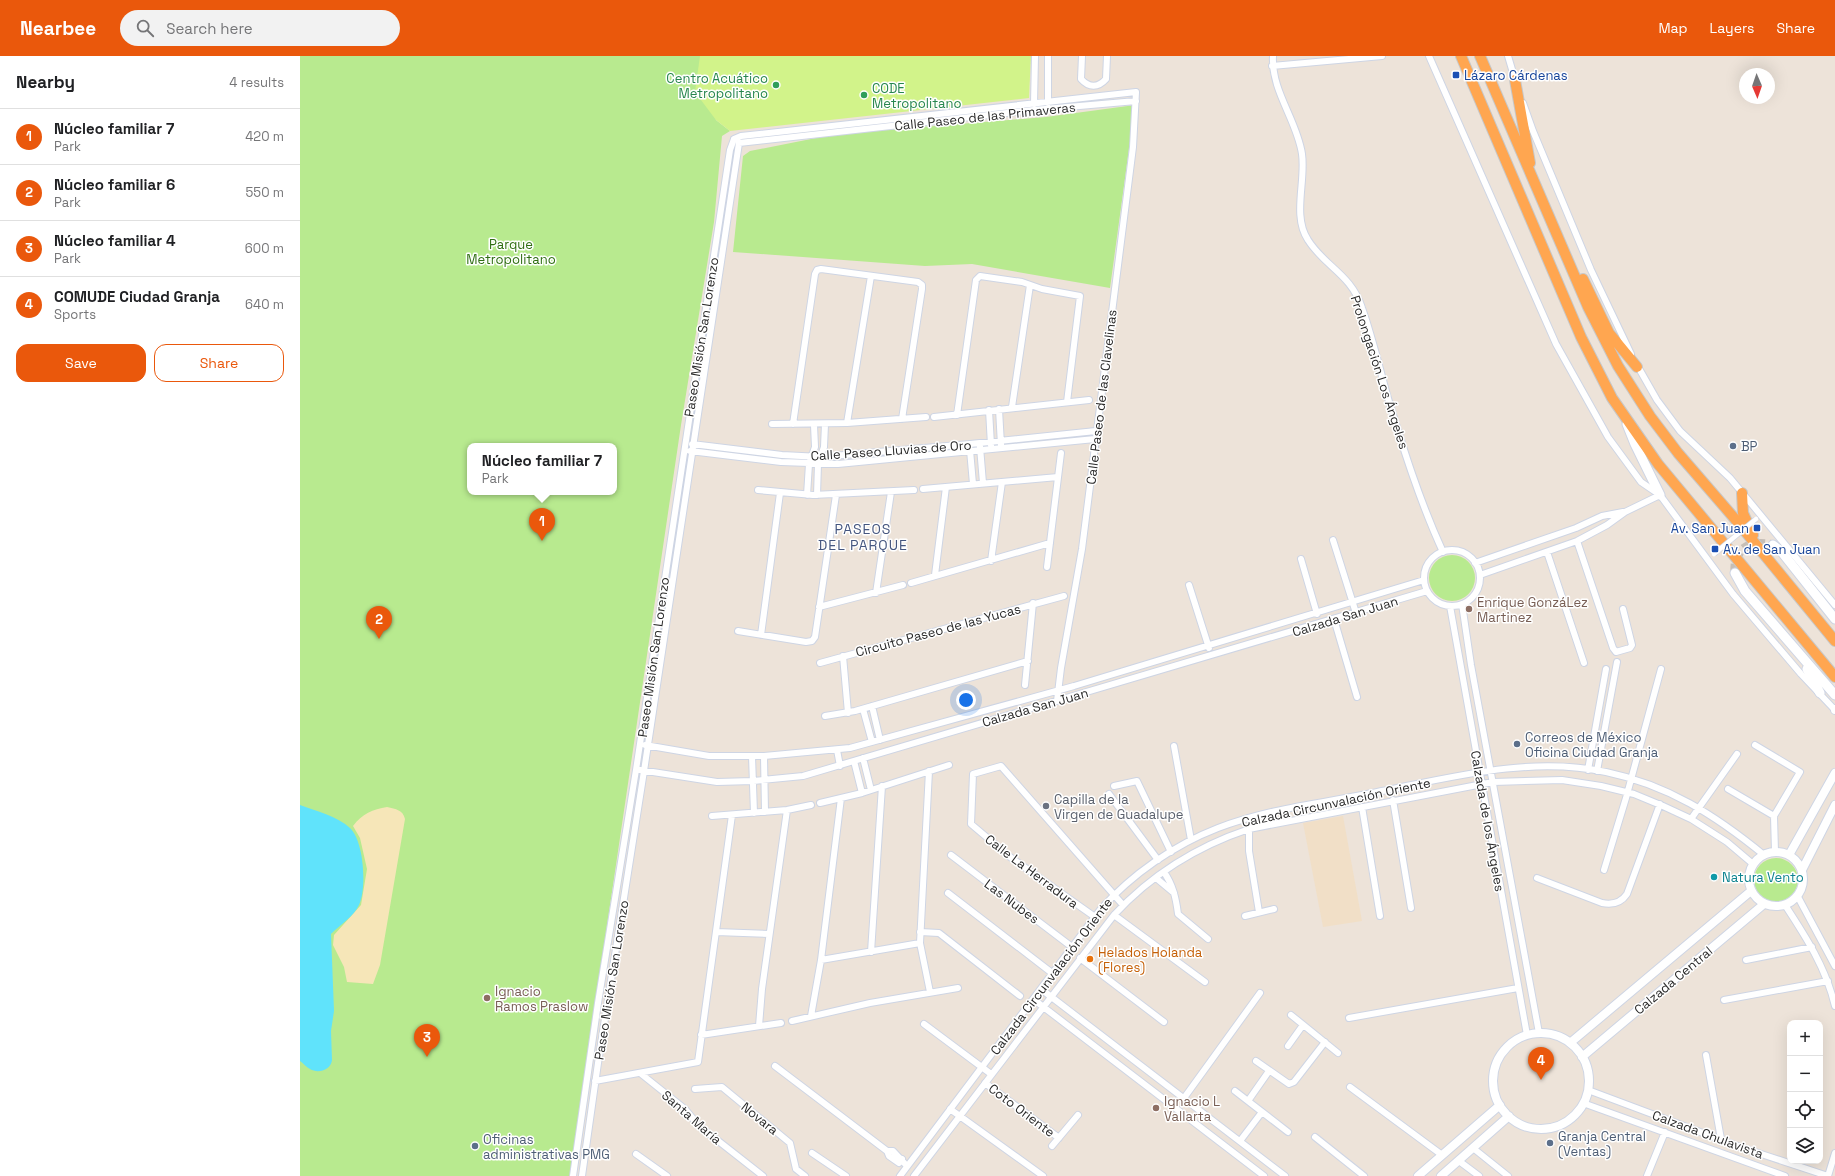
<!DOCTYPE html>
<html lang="en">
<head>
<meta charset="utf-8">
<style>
	body { margin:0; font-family:"Space Grotesk",sans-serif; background:#f2f2f2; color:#202124 }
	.controls { position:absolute; right:12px; bottom:12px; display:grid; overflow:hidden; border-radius:8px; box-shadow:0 4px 16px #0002 }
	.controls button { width:36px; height:36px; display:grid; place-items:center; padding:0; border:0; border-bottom:1px solid #e0e0e0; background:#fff; color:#202124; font:20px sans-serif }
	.compass { position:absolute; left:1439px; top:12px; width:36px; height:36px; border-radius:50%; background:#fff; box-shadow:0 4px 16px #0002; rotate:178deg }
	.you { position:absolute; left:666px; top:644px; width:14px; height:14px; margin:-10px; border:3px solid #fff; border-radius:50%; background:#1a73e8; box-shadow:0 0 0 6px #1a73e833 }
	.badge { display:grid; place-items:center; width:26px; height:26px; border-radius:50%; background:#ea580c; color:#fff; font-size:13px; font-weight:700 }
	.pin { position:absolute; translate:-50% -33px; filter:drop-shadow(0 1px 2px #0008) }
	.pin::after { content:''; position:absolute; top:21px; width:14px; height:12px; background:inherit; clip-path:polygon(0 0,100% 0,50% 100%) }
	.popup { position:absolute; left:167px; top:387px; width:150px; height:52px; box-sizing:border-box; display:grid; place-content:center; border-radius:8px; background:#fff; filter:drop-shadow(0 1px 3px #0005); font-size:13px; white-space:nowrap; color:#757577 }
	.popup b { font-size:15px; color:#202124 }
	.popup::after { content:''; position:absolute; left:50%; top:100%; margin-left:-8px; border:8px solid transparent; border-top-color:#fff }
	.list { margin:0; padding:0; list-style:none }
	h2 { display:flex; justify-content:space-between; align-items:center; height:52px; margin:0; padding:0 16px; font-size:17px }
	h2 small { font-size:13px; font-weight:400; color:#757577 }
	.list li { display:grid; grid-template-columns:26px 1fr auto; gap:12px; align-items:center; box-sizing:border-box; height:56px; padding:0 16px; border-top:1px solid #e0e0e0 }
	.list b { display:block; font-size:15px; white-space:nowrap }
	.list p { margin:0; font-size:13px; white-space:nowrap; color:#757577 }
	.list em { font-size:13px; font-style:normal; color:#757577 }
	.actions { display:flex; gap:8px; padding:12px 16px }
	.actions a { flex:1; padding:9px 0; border:1px solid #ea580c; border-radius:12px; text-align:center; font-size:14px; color:#ea580c }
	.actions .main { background:#ea580c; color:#fff }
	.icon { flex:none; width:22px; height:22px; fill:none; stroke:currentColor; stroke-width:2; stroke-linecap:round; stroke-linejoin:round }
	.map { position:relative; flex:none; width:1535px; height:1120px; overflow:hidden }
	header { display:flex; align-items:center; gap:24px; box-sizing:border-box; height:56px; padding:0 20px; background:#ea580c; color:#fff }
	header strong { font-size:19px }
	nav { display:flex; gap:22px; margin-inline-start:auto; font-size:14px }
	.search { width:280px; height:36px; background:#f2f2f2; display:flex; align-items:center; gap:10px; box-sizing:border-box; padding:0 14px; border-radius:22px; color:#757577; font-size:15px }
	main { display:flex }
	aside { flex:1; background:#fff }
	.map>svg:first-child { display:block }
	.education { fill:#f1dfc7 }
	.green { fill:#b8ea8f; fill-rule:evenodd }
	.sand { fill:#f6e6b8 }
	.pitch { fill:#d2f38a }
	.water { fill:#60e3fb }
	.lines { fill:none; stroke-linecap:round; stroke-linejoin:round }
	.secondary-tunnel { stroke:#c6beb6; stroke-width:9; stroke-dasharray:9 4.5; stroke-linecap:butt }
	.minor-casing { stroke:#ced5e4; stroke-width:8 }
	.tertiary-casing { stroke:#ced5e4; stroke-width:10 }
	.secondary-casing { stroke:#ced5e4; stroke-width:11 }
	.trunk-casing { stroke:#c7c7c7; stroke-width:12 }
	.minor { stroke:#fff; stroke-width:6 }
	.tertiary { stroke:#fff; stroke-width:8 }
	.secondary { stroke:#fff; stroke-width:9 }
	.trunk { stroke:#ffa650; stroke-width:10 }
	.pedestrian-bridge-casing { stroke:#ced5e4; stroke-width:6; stroke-linecap:butt }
	.pedestrian-bridge { stroke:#fff; stroke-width:4.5 }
	.transit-dot { fill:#1a4fb4; stroke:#fff; stroke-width:1.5 }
	.leisure-dot { fill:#2e9e5b; stroke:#fff; stroke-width:1.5 }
	.service-dot { fill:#5c6f8a; stroke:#fff; stroke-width:1.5 }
	.education-dot { fill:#8d6e63; stroke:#fff; stroke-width:1.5 }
	.worship-dot { fill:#6b7280; stroke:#fff; stroke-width:1.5 }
	.culture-dot { fill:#0f9aa8; stroke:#fff; stroke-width:1.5 }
	.food-dot { fill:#e8710a; stroke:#fff; stroke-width:1.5 }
	.labels { text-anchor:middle; stroke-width:3; stroke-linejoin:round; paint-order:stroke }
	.transit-label { font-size:13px; fill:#164399; stroke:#fff; text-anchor:start }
	.leisure-label { font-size:13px; fill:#27864d; stroke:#fff; text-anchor:end }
	.street-label { font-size:13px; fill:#292929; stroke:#fff }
	.park-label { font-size:13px; fill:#2f6e12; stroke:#fff }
	.service-label { font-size:13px; fill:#4e5e75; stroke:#fff; text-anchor:start }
	.education-label { font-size:13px; fill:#785e54; stroke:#fff; text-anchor:start }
	.worship-label { font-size:13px; fill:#5b616d; stroke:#fff; text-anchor:start }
	.culture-label { font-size:13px; fill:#0d838f; stroke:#fff; text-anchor:start }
	.food-label { font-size:13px; fill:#c56008; stroke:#fff; text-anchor:start }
	.neighbourhood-label { font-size:14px; letter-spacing:1px; fill:#45567f; stroke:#fff }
</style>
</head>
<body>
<header>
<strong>Nearbee</strong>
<div class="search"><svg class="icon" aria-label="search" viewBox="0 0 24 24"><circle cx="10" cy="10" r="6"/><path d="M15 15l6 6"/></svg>Search here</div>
<nav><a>Map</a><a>Layers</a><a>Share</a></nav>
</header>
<main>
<aside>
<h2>Nearby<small>4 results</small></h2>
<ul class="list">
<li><span class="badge">1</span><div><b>Núcleo familiar 7</b><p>Park</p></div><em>420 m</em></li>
<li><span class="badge">2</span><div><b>Núcleo familiar 6</b><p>Park</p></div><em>550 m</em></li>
<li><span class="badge">3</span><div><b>Núcleo familiar 4</b><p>Park</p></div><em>600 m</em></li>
<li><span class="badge">4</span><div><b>COMUDE Ciudad Granja</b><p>Sports</p></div><em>640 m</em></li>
</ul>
<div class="actions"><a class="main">Save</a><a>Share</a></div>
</aside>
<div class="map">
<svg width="1535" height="1120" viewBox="0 0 1535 1120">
	<rect width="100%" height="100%" fill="#ede3d9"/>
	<path class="education" d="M1043,760L1062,865L1023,871L1003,767Z"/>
	<path class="green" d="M0,0H400L416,64L430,75L422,80L414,166L381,369L270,1120H0ZM170,390H314V436H170Z
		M835,49L810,232L672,208L625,210L433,196L443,100L450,95L516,82L561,76L746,61Z
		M1129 522a23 23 0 1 1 46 0a23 23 0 1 1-46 0Z
		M1454 824a22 22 0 1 1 44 0a22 22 0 1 1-44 0Z"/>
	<path class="sand" d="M87,751C96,753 103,754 105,763L80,909L73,928L47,926L44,911L33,889L34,879L61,849L67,813L60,782L53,770C62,758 73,753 87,751Z"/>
	<path class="pitch" d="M400,0H731L729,42L430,75L416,64L395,36Z"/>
	<path class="water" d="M0,749C16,755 37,760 50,772C64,785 67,832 59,849C54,860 40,869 31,878L34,955L31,975L32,1004C31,1014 18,1018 10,1013C6,1011 3,1007 0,1005Z"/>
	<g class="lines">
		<path class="secondary-tunnel" d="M1435,517C1433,491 1451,484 1473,489"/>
		<defs>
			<path id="minor" d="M782,0L781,23C789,32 798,32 806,23L807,0
				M973,0C971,35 997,64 1002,98C1006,125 992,160 1008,184C1025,211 1051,218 1062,252C1072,280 1079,310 1087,339C1103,392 1120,446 1143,496
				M1129,0L1256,288L1308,381L1341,426L1360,439L1433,538L1501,618L1535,654
				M1208,0L1216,27
				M972,10L1082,0
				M748,47V0
				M1223,47L1233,75L1291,214L1331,298
				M734,48L735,0
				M434,83L441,80L836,36L833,91L782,493L761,612L757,645
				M439,87L734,54L836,45
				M1337,309L1357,344L1380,375L1430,422L1535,549
				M712,351L730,229
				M699,353L701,389
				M689,354L691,389
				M657,359L676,224L680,220L722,226L742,233L780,240L767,346
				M634,361L789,344
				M547,367L571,220
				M472,368L547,367L626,361
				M493,368L515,218L517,214L521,213L618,226L622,229V233L602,363
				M392,388L482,399L521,401L670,388L796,375
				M680,391L683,427
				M670,394L673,428
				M390,395L481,406L538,408L795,383
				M623,433L758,421
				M458,434L513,439L614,434
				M507,439L509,408L515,391L514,369
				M517,439L518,408L524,391L525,368
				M1033,484L1056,557
				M1277,485L1313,592L1316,596L1330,592L1332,589L1323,553
				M1124 522a28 28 0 1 1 56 0a28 28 0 1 1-56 0Z
				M1247,496L1284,607
				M1001,503L1017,558
				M691,505L702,426
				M1175,507L1276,472L1302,460L1323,456
				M747,511L761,397
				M635,519L646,431
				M1180,519L1277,485L1307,469L1325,456L1360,439
				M611,527L750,487
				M889,529L909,592
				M576,537L591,436
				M1162,548L1171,609L1239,977
				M1150,550L1227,979
				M519,551L603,529
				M1034,563L1057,641
				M438,575L506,586L512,585L515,581L536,439
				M461,579L480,437
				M543,600L548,657
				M520,607L764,540
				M725,629L733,547
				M572,650L580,684
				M563,653L572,686
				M525,660L555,655L728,605
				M345,689L409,700H464L550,692L774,630L1124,524
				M1455,689L1500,716L1474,760L1475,796
				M874,690L891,784
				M537,694L540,710
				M452,700L454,757
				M464,700L465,756
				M563,702L571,734
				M554,705L562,737
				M340,714L417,726L453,725L503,720L1127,535
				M1288,714L1306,613
				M629,715L620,887L630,936
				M1297,715L1317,606
				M814,730L837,725L871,796
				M1428,733L1474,760
				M809,738L858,804
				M1093,744L1111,852
				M520,747L562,737L649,709
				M1062,751L1080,860
				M412,760L487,754L511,749
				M1391,763L1437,698
				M949,773V795L959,856
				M651,799L772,891
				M1304,814L1326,742L1361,613
				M864,816C873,829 876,842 878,858L908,883
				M856,822L874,837
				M1237,822L1302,847C1312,849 1321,847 1327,838L1360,748
				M648,837L752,917
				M1498,841L1535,910
				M1485,849C1506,881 1526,912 1535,950
				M814,859L905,926
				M945,860L974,853
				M795,861L710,801L671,768L673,718L701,710L823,849
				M416,876L469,878
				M620,876L639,877L720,940
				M571,896L582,730
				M780,902L864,966
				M521,904L620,887
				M1446,904L1512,891
				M741,933L985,1120
				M733,943L964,1120
				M1424,944L1528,925
				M991,959L1038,997
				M511,960L521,904L541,742
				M1049,962L1218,932
				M492,965L570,947L658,932
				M624,968L691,1018
				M459,970L462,933L487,754
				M401,979L481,967
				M988,990L1003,969
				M1406,999L1421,1083
				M956,1005L989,1028L994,1026L1025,986
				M475,1010L587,1095H593L607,1110
				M340,1017L385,1053L398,1069L463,1120
				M295,1025L398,1006L432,759
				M685,1027L759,1082
				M1050,1031L1142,1099
				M395,1033L422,1031L490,1087L496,1113L505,1120
				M1288,1034L1443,1092L1528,1120
				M935,1035L988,1076
				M884,1042L960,937
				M948,1045L969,1015
				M1283,1047L1485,1120
				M650,1053L743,1120
				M1015,1081L1064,1120
				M940,1085L962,1056
				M752,1090L778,1059
				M1173,1092L1208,1120
				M587,1095L589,1100L599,1107L602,1103
				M512,1097L546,1120
				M336,1098L367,1120
				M1159,1105L1179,1120
				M273,1120L298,947L336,714L430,94L434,83
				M282,1120L298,1007L344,715L439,87
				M600,1120L800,854C832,818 874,789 918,772C964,754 1014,748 1062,739C1142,724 1225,699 1306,716C1368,729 1415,759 1464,799
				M614,1120L814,859C851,819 898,790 949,773L1193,726L1262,724L1301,730L1334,738L1363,750L1391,763L1427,786L1453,808
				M1347,1120L1365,1076
				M1528,1120L1535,1097"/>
			<path id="tertiary" d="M1535,653V654
				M1449 823a27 27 0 1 1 54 0a27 27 0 1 1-54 0Z
				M1489,799L1535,717
				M1502,814L1535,749
				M1193 1025a48 48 0 1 1 96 0a48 48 0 1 1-96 0Z
				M1270,987L1451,835
				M1282,1001L1464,848
				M1118,1120L1200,1049
				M1141,1120L1209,1060"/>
			<path id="secondary" d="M1327,368L1335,388L1360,439
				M1473,489L1481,495L1535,563
				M1435,517L1445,535L1535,639
				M1507,613L1520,637"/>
			<path id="trunk" d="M1161,0L1281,281L1312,342L1358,408L1535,621
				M1180,0L1288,251L1318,310L1350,360L1378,397L1435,463L1535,585
				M1215,24L1230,107
				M1283,223L1309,277L1337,311
				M1442,437L1443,457L1453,479"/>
		</defs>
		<use href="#minor" class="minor-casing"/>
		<use href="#tertiary" class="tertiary-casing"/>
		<use href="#secondary" class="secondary-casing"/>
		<use href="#trunk" class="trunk-casing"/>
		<use href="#minor" class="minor"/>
		<use href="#tertiary" class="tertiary"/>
		<use href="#secondary" class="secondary"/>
		<use href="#trunk" class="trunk"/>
		<defs>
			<path id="pedestrian-bridge" d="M1414,498L1456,463"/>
		</defs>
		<use href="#pedestrian-bridge" class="pedestrian-bridge-casing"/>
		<use href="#pedestrian-bridge" class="pedestrian-bridge"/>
	</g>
	<g class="transit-dot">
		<rect x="1152" y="15" width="8" height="8" rx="2"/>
		<rect x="1453" y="468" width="8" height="8" rx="2"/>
		<rect x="1411" y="489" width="8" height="8" rx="2"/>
	</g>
	<g class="leisure-dot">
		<circle cx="476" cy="29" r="4"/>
		<circle cx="564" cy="39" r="4"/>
	</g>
	<g class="service-dot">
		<circle cx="1433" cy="390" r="4"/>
		<circle cx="1217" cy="688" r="4"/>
		<circle cx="1250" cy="1087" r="4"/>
		<circle cx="175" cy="1090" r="4"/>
	</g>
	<g class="education-dot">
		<circle cx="1169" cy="553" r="4"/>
		<circle cx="187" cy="942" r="4"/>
		<circle cx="856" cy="1052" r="4"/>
	</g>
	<circle class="worship-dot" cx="746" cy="750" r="4"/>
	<circle class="culture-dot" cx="1414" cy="821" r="4"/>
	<circle class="food-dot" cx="790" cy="903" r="4"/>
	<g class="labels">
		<g class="transit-label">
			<text x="1164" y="24">Lázaro Cárdenas</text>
			<text x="1449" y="477" text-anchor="end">Av. San Juan</text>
			<text x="1423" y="498">Av. de San Juan</text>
		</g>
		<g class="leisure-label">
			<text x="468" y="27">Centro Acuático<tspan x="468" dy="15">Metropolitano</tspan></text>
			<text x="572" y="37" text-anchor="start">CODE<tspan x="572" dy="15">Metropolitano</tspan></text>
		</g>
		<g class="street-label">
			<text transform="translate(685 60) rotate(-6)" y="5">Calle Paseo de las Primaveras</text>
			<text transform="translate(401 281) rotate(-81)" y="5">Paseo Misión San Lorenzo</text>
			<text transform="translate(1080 316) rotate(72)" y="5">Prolongación Los Ángeles</text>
			<text transform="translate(801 341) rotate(-83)" y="5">Calle Paseo de las Clavelinas</text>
			<text transform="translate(591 394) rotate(-4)" y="5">Calle Paseo Lluvias de Oro</text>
			<text transform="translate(1045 560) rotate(-17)" y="5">Calzada San Juan</text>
			<text transform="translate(638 574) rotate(-15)" y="5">Circuito Paseo de las Yucas</text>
			<text transform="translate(353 601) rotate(-82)" y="5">Paseo Misión San Lorenzo</text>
			<text transform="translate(735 651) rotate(-16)" y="5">Calzada San Juan</text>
			<text transform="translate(1036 746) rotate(-12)" y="5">Calzada Circunvalación Oriente</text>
			<text transform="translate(1188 765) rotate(80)" y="5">Calzada de los Ángeles</text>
			<text transform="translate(732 815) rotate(37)" y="5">Calle La Herradura</text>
			<text transform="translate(712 845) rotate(37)" y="5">Las Nubes</text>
			<text transform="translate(751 920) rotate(-53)" y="5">Calzada Circunvalación Oriente</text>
			<text transform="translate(311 924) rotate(-81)" y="5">Paseo Misión San Lorenzo</text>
			<text transform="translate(1373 924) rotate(-40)" y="5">Calzada Central</text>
			<text transform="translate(722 1054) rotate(37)" y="5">Coto Oriente</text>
			<text transform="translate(392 1061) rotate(41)" y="5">Santa María</text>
			<text transform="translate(460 1062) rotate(39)" y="5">Novara</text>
			<text transform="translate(1408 1078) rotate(20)" y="5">Calzada Chulavista</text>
		</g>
		<g class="park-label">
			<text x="211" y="193">Parque<tspan x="211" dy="15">Metropolitano</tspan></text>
		</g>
		<g class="service-label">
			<text x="1441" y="395">BP</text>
			<text x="1225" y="686">Correos de México<tspan x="1225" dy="15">Oficina Ciudad Granja</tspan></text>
			<text x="1258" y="1085">Granja Central<tspan x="1258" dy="15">(Ventas)</tspan></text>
			<text x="183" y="1088">Oficinas<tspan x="183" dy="15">administrativas PMG</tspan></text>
		</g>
		<g class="education-label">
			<text x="1177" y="551">Enrique GonzáLez<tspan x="1177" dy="15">Martinez</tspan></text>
			<text x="195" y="940">Ignacio<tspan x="195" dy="15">Ramos Praslow</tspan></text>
			<text x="864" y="1050">Ignacio L<tspan x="864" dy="15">Vallarta</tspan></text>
		</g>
		<g class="worship-label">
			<text x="754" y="748">Capilla de la<tspan x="754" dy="15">Virgen de Guadalupe</tspan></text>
		</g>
		<g class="culture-label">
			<text x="1422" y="826">Natura Vento</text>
		</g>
		<g class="food-label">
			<text x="798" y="901">Helados Holanda<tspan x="798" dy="15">(Flores)</tspan></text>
		</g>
		<g class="neighbourhood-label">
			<text x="563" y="478">PASEOS<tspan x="563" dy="16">DEL PARQUE</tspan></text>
		</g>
	</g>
</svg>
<div class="controls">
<button>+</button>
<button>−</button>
<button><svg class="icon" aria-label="locate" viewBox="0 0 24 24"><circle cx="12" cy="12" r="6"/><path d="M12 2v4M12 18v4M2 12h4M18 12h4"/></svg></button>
<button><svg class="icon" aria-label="layers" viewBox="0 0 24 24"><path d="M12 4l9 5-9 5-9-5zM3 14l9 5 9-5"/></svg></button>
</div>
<svg class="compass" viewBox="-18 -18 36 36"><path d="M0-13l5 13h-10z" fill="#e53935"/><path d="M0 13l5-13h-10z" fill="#757577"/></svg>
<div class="you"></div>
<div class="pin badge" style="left:242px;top:485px">1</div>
<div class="popup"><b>Núcleo familiar 7</b>Park</div>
<div class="pin badge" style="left:79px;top:583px">2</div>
<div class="pin badge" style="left:127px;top:1001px">3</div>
<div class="pin badge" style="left:1241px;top:1024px">4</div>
</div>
</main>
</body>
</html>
